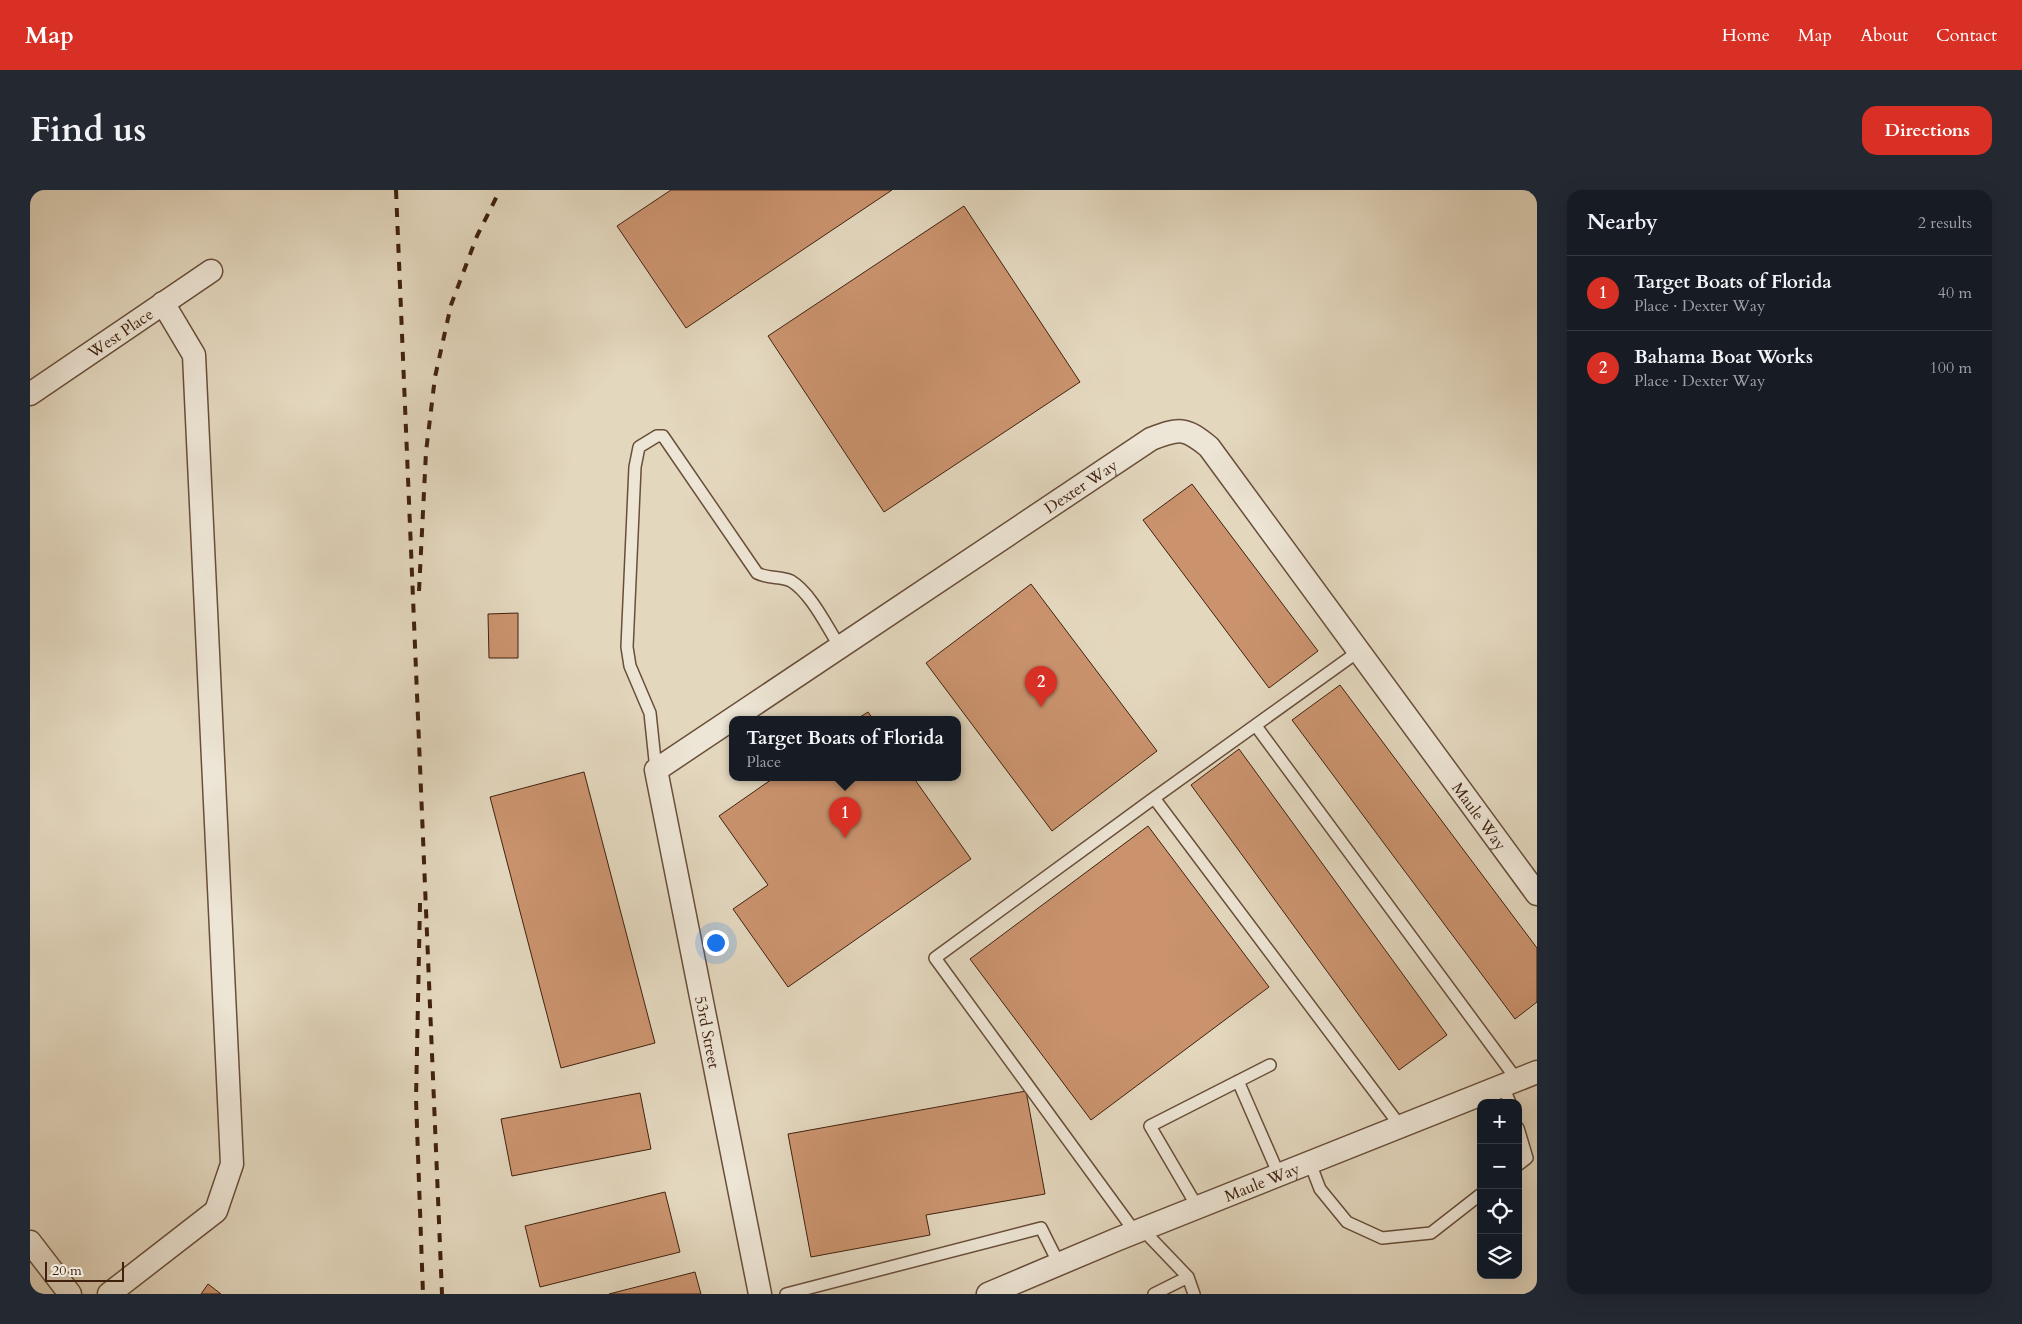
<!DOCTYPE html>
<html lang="en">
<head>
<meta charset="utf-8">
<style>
	body { margin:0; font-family:Cardo,serif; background:#242831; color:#f1f3f6 }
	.controls { position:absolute; right:15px; bottom:15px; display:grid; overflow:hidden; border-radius:10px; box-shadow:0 5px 20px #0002 }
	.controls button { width:45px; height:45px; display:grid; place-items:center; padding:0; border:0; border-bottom:1px solid #363941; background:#171b24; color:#f1f3f6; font:25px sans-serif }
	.scale { position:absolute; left:15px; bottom:12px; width:79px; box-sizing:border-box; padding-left:5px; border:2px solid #40210e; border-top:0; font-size:14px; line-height:18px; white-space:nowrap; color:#40210e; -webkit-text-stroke:4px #ede5d5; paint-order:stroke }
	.you { position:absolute; left:685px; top:752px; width:18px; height:18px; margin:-12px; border:4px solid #fff; border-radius:50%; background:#1a73e8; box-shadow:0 0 0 8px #1a73e833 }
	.badge { display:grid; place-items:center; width:32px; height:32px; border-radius:50%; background:#d93025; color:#fff; font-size:16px; font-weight:700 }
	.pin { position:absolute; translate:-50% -41px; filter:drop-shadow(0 1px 2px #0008) }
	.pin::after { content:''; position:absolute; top:26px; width:18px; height:15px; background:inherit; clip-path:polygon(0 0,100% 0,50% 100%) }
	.popup { position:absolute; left:699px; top:526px; width:232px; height:65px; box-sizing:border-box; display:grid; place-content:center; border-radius:10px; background:#171b24; filter:drop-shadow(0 1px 4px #0005); font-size:16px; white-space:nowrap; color:#9ea1a6 }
	.popup b { font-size:19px; color:#f1f3f6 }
	.popup::after { content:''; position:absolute; left:50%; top:100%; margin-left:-10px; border:10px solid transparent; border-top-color:#171b24 }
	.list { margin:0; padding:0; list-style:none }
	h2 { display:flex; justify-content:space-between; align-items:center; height:65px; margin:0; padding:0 20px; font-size:21px }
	h2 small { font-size:16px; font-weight:400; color:#9ea1a6 }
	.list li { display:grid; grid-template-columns:32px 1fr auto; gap:15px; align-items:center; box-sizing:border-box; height:75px; padding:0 20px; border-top:1px solid #363941 }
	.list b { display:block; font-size:19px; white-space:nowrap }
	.list p { margin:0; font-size:16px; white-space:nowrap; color:#9ea1a6 }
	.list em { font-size:16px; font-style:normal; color:#9ea1a6 }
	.icon { flex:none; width:28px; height:28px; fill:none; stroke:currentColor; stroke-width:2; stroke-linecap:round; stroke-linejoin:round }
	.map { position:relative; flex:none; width:1507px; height:1104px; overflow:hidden; border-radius:15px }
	header { display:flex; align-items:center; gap:30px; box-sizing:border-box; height:70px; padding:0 25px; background:#d93025; color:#fff }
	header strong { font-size:24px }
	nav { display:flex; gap:28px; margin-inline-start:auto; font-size:18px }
	.intro { display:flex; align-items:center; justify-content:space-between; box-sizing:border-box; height:120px; padding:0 30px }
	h1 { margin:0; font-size:35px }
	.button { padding:12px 22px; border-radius:15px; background:#d93025; color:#fff; font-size:18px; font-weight:700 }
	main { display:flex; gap:30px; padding:0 30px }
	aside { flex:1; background:#171b24; border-radius:15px; box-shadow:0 5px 20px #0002 }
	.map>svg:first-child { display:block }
	.building { fill:#ca936e; stroke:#40210e }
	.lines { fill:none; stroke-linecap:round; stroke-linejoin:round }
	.lane-casing { stroke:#694e3a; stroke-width:14 }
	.street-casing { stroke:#694e3a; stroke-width:25 }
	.lane { stroke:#ede5d5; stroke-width:11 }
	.street { stroke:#ede5d5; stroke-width:22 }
	.rail { stroke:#40210e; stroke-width:4; stroke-dasharray:9 9; stroke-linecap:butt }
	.labels { text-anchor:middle; stroke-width:5; stroke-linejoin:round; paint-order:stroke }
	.street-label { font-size:16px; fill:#40210e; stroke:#ede5d5 }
</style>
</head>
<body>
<header>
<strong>Map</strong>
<nav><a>Home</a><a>Map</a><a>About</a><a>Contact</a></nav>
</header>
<div class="intro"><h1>Find us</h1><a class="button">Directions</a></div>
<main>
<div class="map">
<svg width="1507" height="1104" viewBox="0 0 1507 1104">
	<rect width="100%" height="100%" fill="#e3d7be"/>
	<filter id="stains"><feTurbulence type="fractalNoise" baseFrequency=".004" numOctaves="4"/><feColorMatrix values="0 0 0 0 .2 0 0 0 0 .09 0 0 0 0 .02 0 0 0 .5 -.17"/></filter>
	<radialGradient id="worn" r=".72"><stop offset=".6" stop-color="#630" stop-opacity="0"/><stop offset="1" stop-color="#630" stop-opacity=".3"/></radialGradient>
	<path class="building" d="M641,0H862L656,138L587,36Z
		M934,16L1050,192L854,322L738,146Z
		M1162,294L1288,461L1239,498L1113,330Z
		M1001,394L1127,561L1022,641L896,473Z
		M488,423V468H459L458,424Z
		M1310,495L1507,758V812L1485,829L1262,530Z
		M838,522L843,529H827Z
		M1209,559L1417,845L1369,880L1161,595Z
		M554,582L625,853L531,878L460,607Z
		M745,587H883L941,669L758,797L703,719L738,695L689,626Z
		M1118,636L1239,797L1061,930L940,769Z
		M996,901L1015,1004L896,1025L900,1045L781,1067L758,944Z
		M610,903L621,959L482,986L471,929Z
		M635,1002L650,1062L510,1097L495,1036Z
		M665,1082L671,1104H579Z
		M178,1094L191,1104H171Z"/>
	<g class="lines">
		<defs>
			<path id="lane" d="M1329,461L1124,608L1371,937
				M1226,536L1487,890
				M626,580L620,523L600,476L597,457L605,277L609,257L627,246H633L727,383C738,389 751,386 761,391C781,403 797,437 810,457
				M1208,891L1249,985
				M1473,896L1480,913
				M1488,938L1497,968L1488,975
				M1280,973L1290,999L1317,1032L1352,1048L1401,1043L1451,1004
				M1168,1018L1120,936L1240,875
				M1113,1040L1158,1087L1164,1104
				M1105,1042L905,768L1124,608
				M756,1104L1011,1038L1029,1074
				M1124,1104L1158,1087"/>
			<g id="street">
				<path id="s1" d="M0,204L181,81"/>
				<path d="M0,1052L40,1104"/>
				<path d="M79,1104L186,1021L202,974L164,165L133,113"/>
				<path id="s2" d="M730,1104L626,580L1121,249C1149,238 1155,237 1179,257L1507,704"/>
				<path id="s3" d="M958,1104L1088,1049L1507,882"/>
			</g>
		</defs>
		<use href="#lane" class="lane-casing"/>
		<use href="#street" class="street-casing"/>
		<use href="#lane" class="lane"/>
		<use href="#street" class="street"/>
		<path class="rail" d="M366,0L412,1104
			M389,401L396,262L405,187L421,115L447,46L470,0
			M390,713L386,909L393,1104"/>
	</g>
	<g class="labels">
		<g class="street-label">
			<text dy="6" stroke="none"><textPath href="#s1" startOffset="109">West Place</textPath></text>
			<text dy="6" stroke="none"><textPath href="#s2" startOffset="1045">Dexter Way</textPath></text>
			<text dy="6" stroke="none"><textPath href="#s2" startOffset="1651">Maule Way</textPath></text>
			<text transform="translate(678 842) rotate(79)" y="6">53rd Street</text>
			<text dy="6" stroke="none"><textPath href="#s3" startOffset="296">Maule Way</textPath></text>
		</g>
	</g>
	<rect width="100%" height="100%" filter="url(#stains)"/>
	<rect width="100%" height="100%" fill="url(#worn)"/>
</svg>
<div class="controls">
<button>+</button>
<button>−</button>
<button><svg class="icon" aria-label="locate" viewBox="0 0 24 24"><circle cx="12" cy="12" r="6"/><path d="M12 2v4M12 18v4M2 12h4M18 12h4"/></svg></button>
<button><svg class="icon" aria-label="layers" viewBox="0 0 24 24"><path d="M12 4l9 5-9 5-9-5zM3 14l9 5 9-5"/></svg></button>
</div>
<div class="scale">20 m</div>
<div class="you"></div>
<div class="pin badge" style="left:815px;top:648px">1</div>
<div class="popup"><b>Target Boats of Florida</b>Place</div>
<div class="pin badge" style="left:1011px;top:517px">2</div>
</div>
<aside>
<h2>Nearby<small>2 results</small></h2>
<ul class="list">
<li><span class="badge">1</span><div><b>Target Boats of Florida</b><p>Place · Dexter Way</p></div><em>40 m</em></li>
<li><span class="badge">2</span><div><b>Bahama Boat Works</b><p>Place · Dexter Way</p></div><em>100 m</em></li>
</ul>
</aside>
</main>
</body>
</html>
